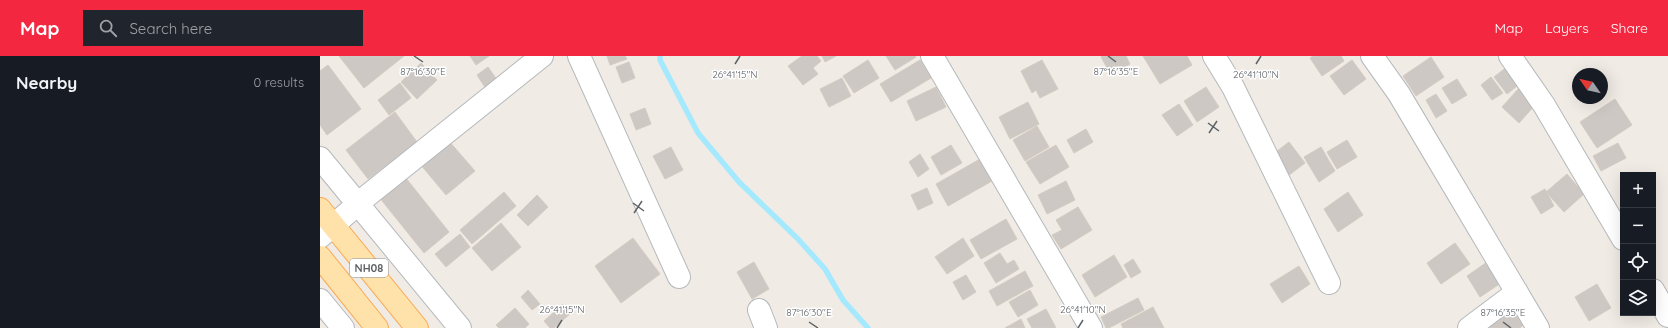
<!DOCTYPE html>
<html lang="en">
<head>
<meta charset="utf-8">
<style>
	body { margin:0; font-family:Quicksand,sans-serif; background:#20242c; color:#f1f3f6 }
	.controls { position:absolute; right:12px; bottom:12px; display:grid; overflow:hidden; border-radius:0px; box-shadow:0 4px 16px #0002 }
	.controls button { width:36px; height:36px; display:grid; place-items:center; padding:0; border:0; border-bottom:1px solid #363941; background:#171b24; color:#f1f3f6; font:20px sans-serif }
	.compass { position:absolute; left:1252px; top:12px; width:36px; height:36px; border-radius:50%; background:#171b24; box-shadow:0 4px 16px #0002; rotate:304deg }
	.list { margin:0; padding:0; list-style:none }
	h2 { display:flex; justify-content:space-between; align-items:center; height:52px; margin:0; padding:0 16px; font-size:17px }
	h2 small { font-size:13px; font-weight:400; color:#9ea1a6 }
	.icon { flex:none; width:22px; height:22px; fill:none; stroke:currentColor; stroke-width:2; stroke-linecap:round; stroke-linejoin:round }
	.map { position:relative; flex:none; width:1348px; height:272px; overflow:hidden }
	header { display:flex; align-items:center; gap:24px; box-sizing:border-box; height:56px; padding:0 20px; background:#f3273f; color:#fff }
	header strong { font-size:19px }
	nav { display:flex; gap:22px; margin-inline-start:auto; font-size:14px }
	.search { width:280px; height:36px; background:#20242c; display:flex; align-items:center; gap:10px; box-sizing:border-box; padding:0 14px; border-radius:0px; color:#9ea1a6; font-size:15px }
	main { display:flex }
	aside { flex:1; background:#171b24 }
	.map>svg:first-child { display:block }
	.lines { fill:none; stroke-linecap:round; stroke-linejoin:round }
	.stream { stroke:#a5e9ff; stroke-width:5.5 }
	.building { fill:#cdc8c3; stroke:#d5cbc2 }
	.minor-casing { stroke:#b5b9bc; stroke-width:24 }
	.major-casing { stroke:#f9aa54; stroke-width:24 }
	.minor { stroke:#fff; stroke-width:22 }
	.major { stroke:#ffe1aa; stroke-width:22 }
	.ticks { fill:none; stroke:#5c6266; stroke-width:1.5 }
	.labels { text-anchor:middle; stroke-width:3; stroke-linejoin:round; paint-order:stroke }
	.shield { fill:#fff; stroke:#8d9194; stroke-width:1 }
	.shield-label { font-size:11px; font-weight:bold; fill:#5c6266 }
	.ticks-label { font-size:10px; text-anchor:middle; fill:#5c6266; stroke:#fff; stroke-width:3; stroke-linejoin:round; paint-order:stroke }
</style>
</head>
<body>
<header>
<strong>Map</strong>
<div class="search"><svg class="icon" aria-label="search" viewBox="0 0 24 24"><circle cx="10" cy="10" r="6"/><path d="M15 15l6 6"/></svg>Search here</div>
<nav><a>Map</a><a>Layers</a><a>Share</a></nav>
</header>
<main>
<aside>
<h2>Nearby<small>0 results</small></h2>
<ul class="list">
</ul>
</aside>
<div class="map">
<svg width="1348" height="272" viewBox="0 0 1348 272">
	<rect width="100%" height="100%" fill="#f0ebe4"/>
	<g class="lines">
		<path class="stream" d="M340,0V4L378,77L419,126L478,183L505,213L523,244L548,272"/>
	</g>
	<path class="building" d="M19,0H84L44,32Z
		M150,0H169L156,9Z
		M287,0H305L307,3L290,9Z
		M482,0H497L501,5L493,12L498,18L483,29L468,10Z
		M502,0H516L505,6Z
		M566,0H595L596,1L575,14Z
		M782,0H806L810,8L791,19L781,1Z
		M823,0H867L872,9L840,28Z
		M993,0H1021L1024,5L1002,20L990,2Z
		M1111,1L1124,21L1096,40L1083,20Z
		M548,4L559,22L534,37L523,20Z
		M600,4L611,22L571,46L560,28Z
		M722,4L738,33L720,42L716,34L712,37L701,15Z
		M1032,4L1046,23L1024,39L1010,20Z
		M309,6L315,22L302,27L296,11Z
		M101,7L117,24L97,43L81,26Z
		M8,9L41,53L7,79L0,69V15Z
		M1188,10L1201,27L1187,38L1174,21Z
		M168,11L180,28L168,36L157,19Z
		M1171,21L1183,37L1172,44L1161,29Z
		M522,22L531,40L509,51L500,33Z
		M1137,23L1147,39L1132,48L1122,32Z
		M80,27L91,42L69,59L58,44Z
		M616,31L626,51L596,65L587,45Z
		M886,31L899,51L877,66L864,45Z
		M1199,32L1216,48L1199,67L1182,51Z
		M1116,38L1127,55L1116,62L1106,44Z
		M1295,43L1312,69L1277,92L1260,66Z
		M708,46L719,68L690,83L679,61Z
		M859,48L873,69L857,80L842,59Z
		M325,52L331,68L316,74L310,58Z
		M75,56L97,86L48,123L26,94Z
		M717,70L729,91L705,105L693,84Z
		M766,73L773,86L754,97L747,84Z
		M128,84L155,115L126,139L100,108Z
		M1027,84L1037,101L1017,113L1007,96Z
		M969,86L985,107L964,123L948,102Z
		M1298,87L1306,102L1281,115L1273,100Z
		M631,89L642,107L621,119L611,101Z
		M736,89L749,111L720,128L706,106Z
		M351,91L363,114L345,123L333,100Z
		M1001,91L1015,115L999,126L984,101Z
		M600,98L609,113L598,121L589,106Z
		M660,103L672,125L628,150L616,128Z
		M81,116L129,176L104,197L55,136Z
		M1247,118L1264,138L1244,156L1226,136Z
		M746,125L755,144L727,158L718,139Z
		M607,132L613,147L598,154L591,139Z
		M1225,133L1234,150L1221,158L1211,141Z
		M184,136L196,150L152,188L140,174Z
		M1028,136L1043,159L1018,176L1004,153Z
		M217,139L228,151L208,170L197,159Z
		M758,151L772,174L741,193L732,179L742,174L736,164Z
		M686,163L697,183L661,203L650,184Z
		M181,167L201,191L172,215L152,192Z
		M140,178L150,191L126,211L115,198Z
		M313,182L340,218L301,247L275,210Z
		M643,182L654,200L627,218L615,201Z
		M1135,187L1150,208L1121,228L1107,207Z
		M680,197L687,208L694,204L699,213L676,227L664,207Z
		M794,199L807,221L775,241L762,219Z
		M813,203L821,216L811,222L804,209Z
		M434,206L449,233L432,243L417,216Z
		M1167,206L1181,227L1160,241L1147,220Z
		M979,210L990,228L962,247L950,228Z
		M705,215L713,230L677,250L669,235Z
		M646,219L656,236L643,244L633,226Z
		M1277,228L1291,252L1269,265L1255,241Z
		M208,234L220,248L212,254L201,241Z
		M710,234L718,249L698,261L689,246Z
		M818,242L824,254L789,272H786L781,261Z
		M243,248L251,257L234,272H230L224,265Z
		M1185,248L1204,268L1200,272H1161Z
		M833,251L844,272H803L801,268Z
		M195,252L209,268L205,272H179L176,269Z
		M726,253L736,272H712L707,263Z
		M701,263L705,272H685Z"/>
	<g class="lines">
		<defs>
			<path id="minor" d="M259,0L359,221
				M612,0L771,272
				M894,0L913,31L1009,227
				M1052,0L1079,38L1218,272
				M1190,0L1224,49L1303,183
				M0,102L140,272
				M0,181L47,140L222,0
				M1333,234L1348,260
				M0,244L23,272
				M439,254L446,272
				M1149,272L1197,236"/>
			<path id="major" d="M0,153L97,272
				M0,201L57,272"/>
		</defs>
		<use href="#minor" class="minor-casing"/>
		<use href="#major" class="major-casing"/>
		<use href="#minor" class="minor"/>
		<use href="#major" class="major"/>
	</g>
	<path class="ticks" d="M94,0L103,6M788,0L796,6M415,8L420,0M936,8L941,0M888,67L899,75M889,77L897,65M313,147L324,155M314,157L322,145M489,266L498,272M1183,266L1191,272M237,272L242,264M758,272L763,264"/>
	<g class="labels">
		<rect class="shield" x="30" y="203" width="38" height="18" rx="3"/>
		<g class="shield-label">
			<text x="49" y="216">NH08</text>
		</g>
	</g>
	<g class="ticks-label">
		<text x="103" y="19">87°16'30"E</text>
		<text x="796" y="19">87°16'35"E</text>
		<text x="415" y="22">26°41'15"N</text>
		<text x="936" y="22">26°41'10"N</text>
		<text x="242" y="257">26°41'15"N</text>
		<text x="763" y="257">26°41'10"N</text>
		<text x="489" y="260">87°16'30"E</text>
		<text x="1183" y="260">87°16'35"E</text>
	</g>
</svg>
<div class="controls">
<button>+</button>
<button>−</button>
<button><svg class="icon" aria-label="locate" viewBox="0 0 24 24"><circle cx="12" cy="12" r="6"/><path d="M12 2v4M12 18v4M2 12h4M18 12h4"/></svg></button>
<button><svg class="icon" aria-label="layers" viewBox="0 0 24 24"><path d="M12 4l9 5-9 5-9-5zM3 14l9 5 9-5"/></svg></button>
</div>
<svg class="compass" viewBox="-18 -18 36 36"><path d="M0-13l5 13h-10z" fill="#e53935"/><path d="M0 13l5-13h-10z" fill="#9ea1a6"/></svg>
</div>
</main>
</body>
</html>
